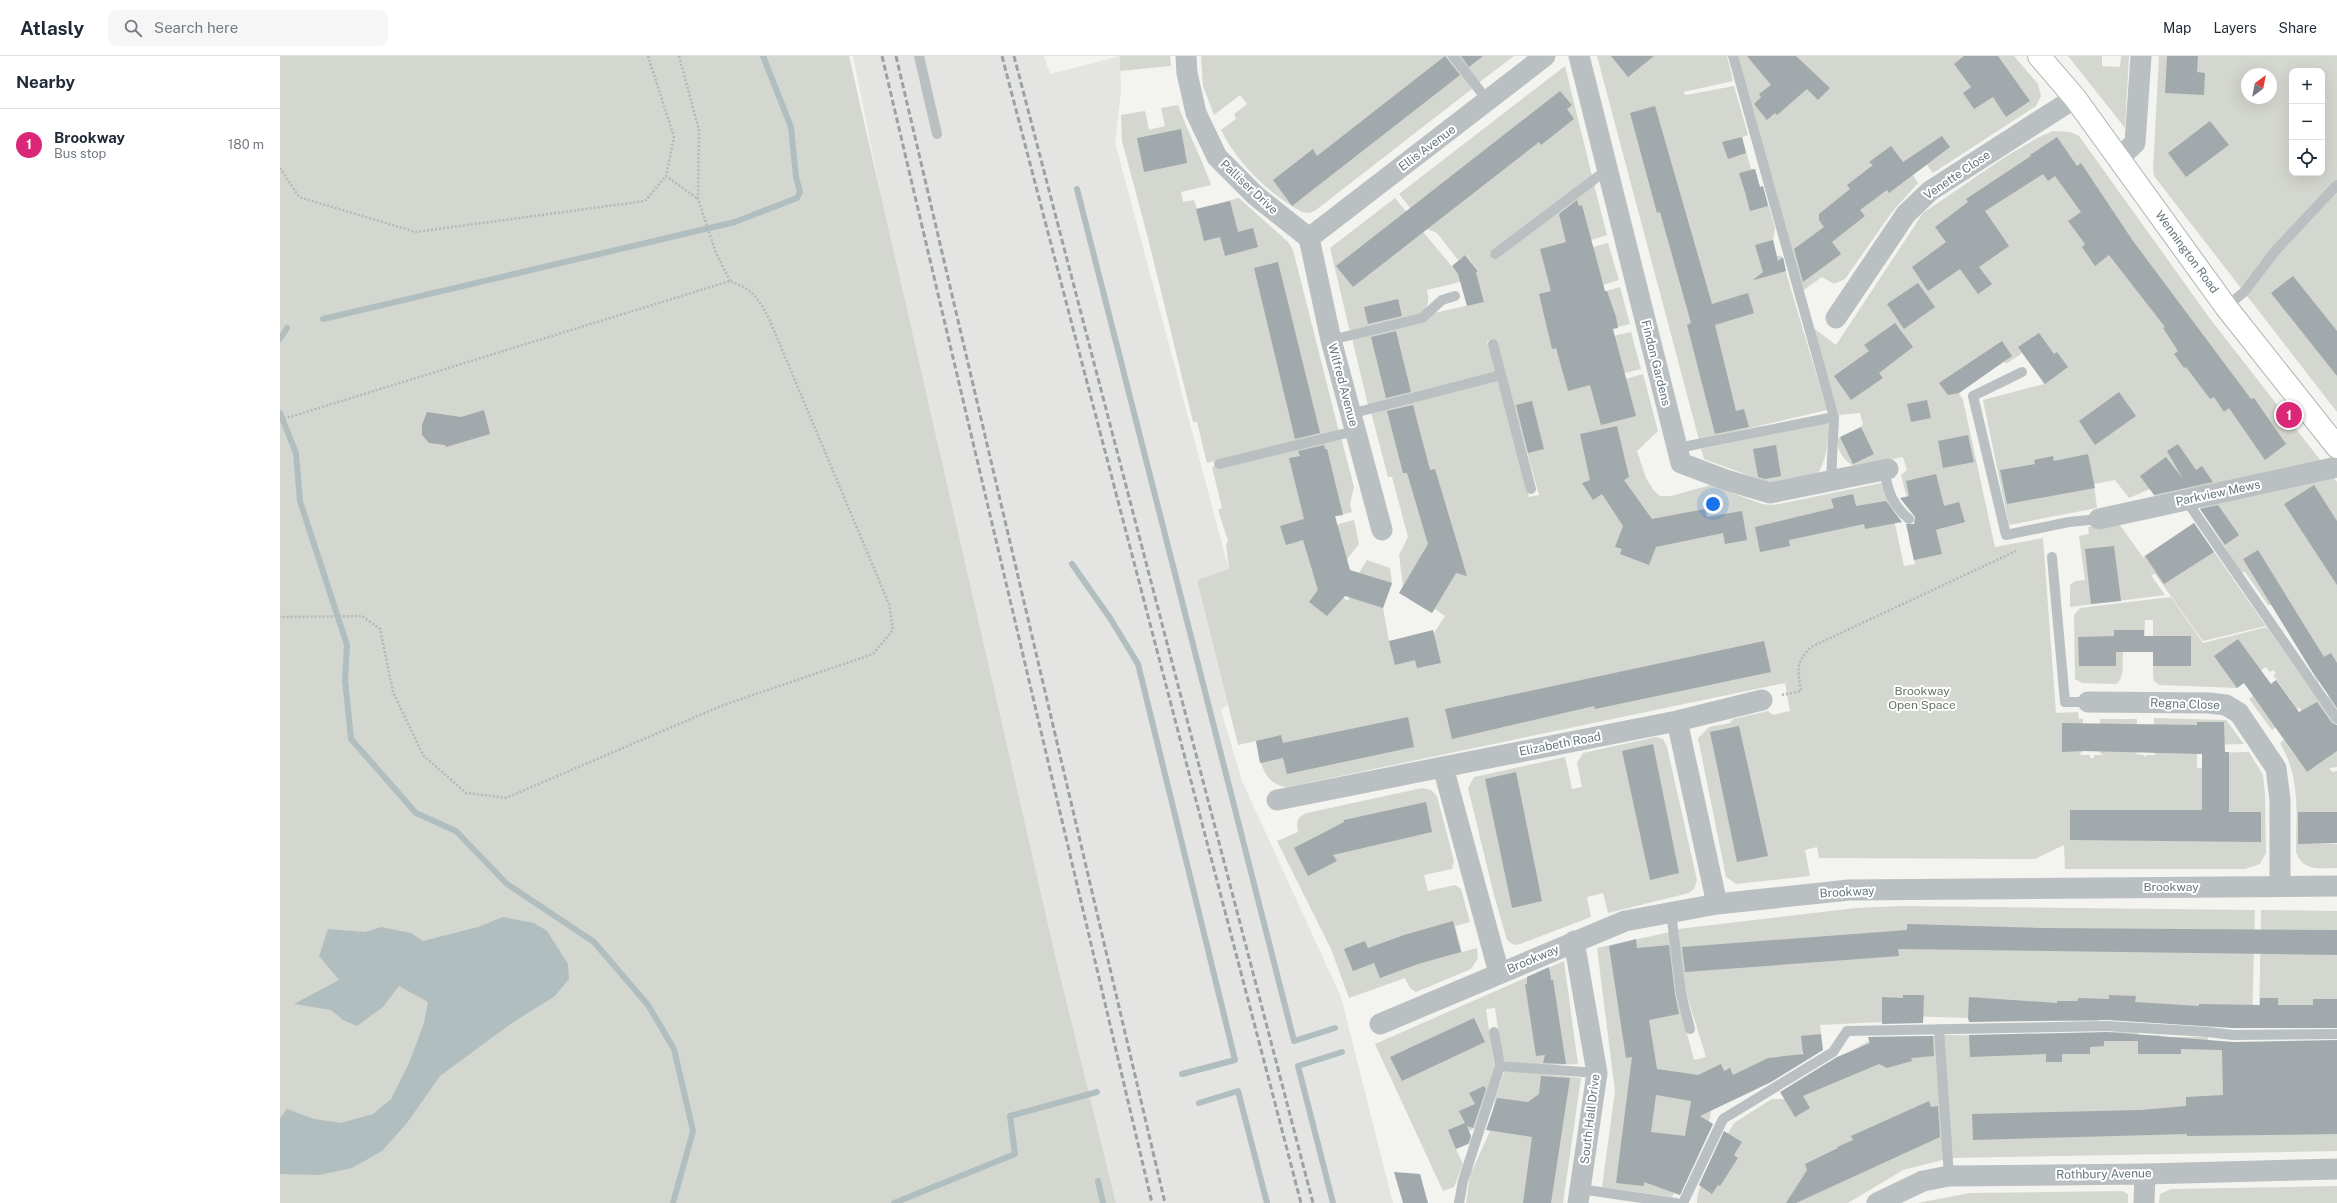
<!DOCTYPE html>
<html lang="en">
<head>
<meta charset="utf-8">
<style>
	body { margin:0; font-family:"Public Sans",sans-serif; background:#f6f6f7; color:#1f2937 }
	.controls { position:absolute; right:12px; top:12px; display:grid; overflow:hidden; border-radius:8px; box-shadow:0 4px 16px #0002 }
	.controls button { width:36px; height:36px; display:grid; place-items:center; padding:0; border:0; border-bottom:1px solid #e0e1e3; background:#fff; color:#1f2937; font:20px sans-serif }
	.compass { position:absolute; left:1961px; top:12px; width:36px; height:36px; border-radius:50%; background:#fff; box-shadow:0 4px 16px #0002; rotate:32deg }
	.you { position:absolute; left:1433px; top:448px; width:14px; height:14px; margin:-10px; border:3px solid #fff; border-radius:50%; background:#1a73e8; box-shadow:0 0 0 6px #1a73e833 }
	.badge { display:grid; place-items:center; width:26px; height:26px; border-radius:50%; background:#db2777; color:#fff; font-size:13px; font-weight:700 }
	.pin { position:absolute; translate:-50% -50%; border:2px solid #fff; box-shadow:0 1px 4px #0006 }
	.list { margin:0; padding:0; list-style:none }
	h2 { display:flex; justify-content:space-between; align-items:center; height:52px; margin:0; padding:0 16px; font-size:17px }
	h2 small { font-size:13px; font-weight:400; color:#747a83 }
	.list li { display:grid; grid-template-columns:26px 1fr auto; gap:12px; align-items:center; box-sizing:border-box; height:72px; padding:0 16px; border-top:1px solid #e0e1e3 }
	.list b { display:block; font-size:15px; white-space:nowrap }
	.list p { margin:0; font-size:13px; white-space:nowrap; color:#747a83 }
	.list em { font-size:13px; font-style:normal; color:#747a83 }
	.icon { flex:none; width:22px; height:22px; fill:none; stroke:currentColor; stroke-width:2; stroke-linecap:round; stroke-linejoin:round }
	.map { position:relative; flex:none; width:2057px; height:1147px; overflow:hidden }
	header { display:flex; align-items:center; gap:24px; box-sizing:border-box; height:56px; padding:0 20px; background:#fff; border-bottom:1px solid #e0e1e3 }
	header strong { font-size:19px }
	nav { display:flex; gap:22px; margin-inline-start:auto; font-size:14px }
	.search { width:280px; height:36px; background:#f6f6f7; display:flex; align-items:center; gap:10px; box-sizing:border-box; padding:0 14px; border-radius:8px; color:#747a83; font-size:15px }
	main { display:flex }
	aside { flex:1; background:#fff }
	.map>svg:first-child { display:block }
	.built { fill:#e4e4e3 }
	.green { fill:#d4d7cf; fill-rule:evenodd }
	.water { fill:#b1bec0 }
	.lines { fill:none; stroke-linecap:round; stroke-linejoin:round }
	.stream { stroke:#b1bec0; stroke-width:6 }
	.building { fill:#a1a9ac; fill-rule:evenodd }
	.secondary-casing { stroke:#adb3b5; stroke-width:24 }
	.path { stroke:#b4b8b9; stroke-width:2.5; stroke-dasharray:2 2; stroke-linecap:butt }
	.service { stroke:#babfc1; stroke-width:10 }
	.minor { stroke:#babfc1; stroke-width:21 }
	.secondary { stroke:#fff; stroke-width:22 }
	.rail { stroke:#9ba2a5; stroke-width:3; stroke-dasharray:6 3; stroke-linecap:butt }
	.labels { text-anchor:middle; stroke-width:4; stroke-linejoin:round; paint-order:stroke }
	.street-label { font-size:12px; fill:#66767d; stroke:#fff }
	.park-label { font-size:12px; fill:#6a7564; stroke:#fff }
</style>
</head>
<body>
<header>
<strong>Atlasly</strong>
<div class="search"><svg class="icon" aria-label="search" viewBox="0 0 24 24"><circle cx="10" cy="10" r="6"/><path d="M15 15l6 6"/></svg>Search here</div>
<nav><a>Map</a><a>Layers</a><a>Share</a></nav>
</header>
<main>
<aside>
<h2>Nearby<small></small></h2>
<ul class="list">
<li><span class="badge">1</span><div><b>Brookway</b><p>Bus stop</p></div><em>180 m</em></li>
</ul>
</aside>
<div class="map">
<svg width="2057" height="1147" viewBox="0 0 2057 1147">
	<rect width="100%" height="100%" fill="#f3f3f0"/>
	<path class="built" d="M573,0H764L770,18L840,0L841,37L835,86L949,514L917,524L948,649L941,654L962,725L1061,941L1113,1147H836L777,907L600,135Z"/>
	<path class="green" d="M0,0H569L777,907L836,1147H0Z
		M840,0H890L891,10L840,15Z
		M921,0H1169L1193,32L1036,154L1030,157L1022,156C989,138 958,108 941,74L956,63L954,58L967,48L960,39L934,59L923,30Z
		M1175,0H1234L1197,28Z
		M1317,0H1447L1453,25L1403,36L1406,39L1454,30L1468,79L1462,81L1471,113H1475L1480,131L1483,130L1495,172L1493,184L1497,200H1501L1547,354L1419,384Z
		M1456,0H1734L1758,28L1761,40L1756,50L1653,117L1647,109L1634,118L1633,119L1638,127L1612,156L1565,223L1554,228L1542,221L1521,236Z
		M1788,0H1822V10L1840,11L1841,0H1849L1845,72Z
		M1879,0H2057V356L1874,120L1873,114ZM2012,15H2042V117H2012ZM1967,18H1991V42H1967Z
		M1285,10L1312,120L1209,197L1213,203L1314,128L1327,179L1311,184L1288,198L1328,187L1339,224L1288,240L1301,242L1340,231L1350,268L1310,278L1334,280L1351,276L1361,313L1320,323L1310,329L1312,332L1363,318L1378,375L1357,395L1366,422L1374,435L1380,440H1391L1431,429L1482,448L1494,449L1606,426L1624,510L1635,508L1629,484L1631,480L1665,472L1659,450H1629L1621,419L1627,414L1623,401L1575,411C1563,404 1558,396 1557,383L1581,371L1583,368L1580,357L1559,359L1532,271L1556,289L1643,157L1725,101L1759,81L1773,75L1790,76L1799,80L1931,264L2041,405L1875,440L1870,433L1849,442L1835,424L1814,428L1817,452L1729,469L1703,344L1764,328L1742,297L1726,308L1724,305L1679,337L1683,344L1715,491L1763,482L1776,657L1798,656L1799,663H1803V696H1801L1800,699H1810V702H1814V699H1823L1820,697V663H1857V697L1855,698L1864,699L1865,701L1867,699H1877L1874,698V662L1946,664L1964,688L1917,689V712H1922V697L1969,696L1983,719L1985,738L1986,797L1980,808L1965,813H1785L1784,789L1755,803H1737L1539,802L1537,791L1525,794L1530,820L1456,828L1446,821L1418,682L1429,671L1450,667L1453,663L1488,655L1493,659L1510,655L1505,627L1008,731C983,729 980,705 976,685L958,689L917,524L949,513L946,489L948,485L938,454L942,452L932,411L1061,381L1074,431L1070,448L1072,456L1026,468L1023,484L1033,475L1074,464L1079,488L1067,503L1031,513L1041,526L1068,545L1079,517L1087,504L1110,512L1112,528L1103,552L1109,585L1154,577L1165,560L1155,553L1152,557L1130,544L1133,538L1123,531L1119,499L1128,481L1112,421H1108L1091,356L1217,323L1249,441L1259,439L1215,283L1207,285L1217,317L1088,349L1072,282L1154,257L1204,246L1196,216L1198,214L1186,199L1178,204L1157,177L1147,173L1119,138Z
		M898,49C908,77 922,102 931,129L901,136L903,146L914,144L917,153L959,142L1008,186L1013,194L1059,376L927,407L917,366H913L868,182L842,85L841,59L865,55L869,74L885,70L881,52Z
		M1115,142L1184,225L1147,234C1149,244 1149,249 1143,257L1070,276L1050,192Z
		M1548,366C1549,384 1547,404 1537,419L1494,429L1424,403L1421,393Z
		M2054,422L2057,426V657L2046,641L2049,640L2040,625L2038,626L1993,549H1988L1965,516H1961L1918,449Z
		M1837,465L1875,518L1871,519L1885,539L1790,551V529L1795,525L1805,524L1799,480L1809,478L1808,471Z
		M1914,467L1986,570L1923,585L1863,501Z
		M1891,541L1923,587L1987,571L2057,671V711L2049,712L2052,716L2057,715V756H2018V787L2057,788V812C2040,812 2023,816 2016,796C2016,757 2021,723 2000,687L2004,684L2027,716L2050,700L2029,670L2031,668L2019,651L2017,653L1993,619L1996,618L1993,614L1990,616L1986,611L1957,632L1879,629L1874,625L1873,621V564H1865L1864,596H1843C1842,606 1845,622 1836,628L1802,627L1795,623L1794,559L1800,552Z
		M1973,640L1996,671L1992,674L1969,643Z
		M1376,681L1383,683L1387,691L1417,824L1414,833L1409,837L1328,857L1323,837L1307,841L1311,861L1240,888L1234,889L1227,884L1214,839L1188,732L1194,721L1285,701L1292,733L1302,731L1297,707L1303,697Z
		M1142,732L1151,734L1157,740L1174,805L1172,813L1144,819L1148,835L1175,829L1181,833L1190,866L1175,870L1182,896L1197,892L1198,902L1191,913L1136,936L1130,932L1125,922L1069,942L1051,893L997,785L1018,776C1016,766 1017,761 1027,757Z
		M1623,850L1975,854L1972,970L1819,961V966L1623,960L1622,965L1540,969L1541,978H1538L1509,1012L1473,1030L1475,1034L1447,1047L1432,1049L1429,1067L1400,1139L1394,1137L1392,1141L1322,1131L1335,1035L1317,892L1390,876L1397,940L1414,1004L1426,1001L1404,930L1398,873L1576,852Z
		M1981,854L2057,855V967L1979,970Z
		M1284,905L1298,1008L1267,1009L1223,1005L1215,952L1206,953L1215,1015L1195,1072L1189,1075L1193,1086L1176,1093L1183,1108L1174,1131L1163,1135L1095,988Z
		M1833,975L1858,976V980L1880,979L1881,981H1928V990L2057,988V1095L1670,1102L1662,979L1832,981Z
		M1656,980L1666,1103L1623,1114L1568,1147H1417C1417,1131 1426,1121 1434,1108L1431,1106L1454,1067L1492,1043H1504L1519,1034L1522,1023L1589,985L1588,981Z
		M1225,1014L1301,1022L1283,1147H1186L1190,1119L1210,1075L1215,1042Z
		M2057,1130V1147H1879L1880,1138L1891,1133Z
		M1842,1135L1848,1138V1147H1637L1690,1137Z"/>
	<path class="water" d="M223,861L254,867L267,875L288,908L289,923L275,940L232,967L160,1020L127,1067L102,1095L72,1112L39,1119L0,1118V1062L7,1053L34,1063L61,1067L93,1058L111,1043L129,1007L144,967L148,946L119,930L103,951L77,970L63,964L51,954L14,948L59,924L39,900L48,873L85,876L101,871L131,877L143,885L198,871Z"/>
	<g class="lines">
		<path class="stream" d="M797,133L1014,985L1055,972
			M43,263L455,166L517,142L520,136L516,121L511,71L483,0
			M0,283L7,272
			M0,357L16,397L20,445L67,589L65,624L71,683L136,757L176,775L227,828L314,886L368,949L394,993L413,1075L393,1147
			M792,508L830,562L858,608L955,1004L902,1018
			M919,1047L958,1035L987,1147
			M818,1125L823,1147
			M614,1147L735,1098L730,1060L817,1036
			M1053,1147L1018,1010L1062,996"/>
	</g>
	<path class="building" d="M1165,0L1180,19L1012,150L993,124L1033,93L1037,100Z
		M1181,0H1203L1189,11Z
		M1331,0H1374L1348,21Z
		M1467,0H1516L1550,32L1538,44L1527,33L1497,59L1495,57L1487,64L1474,48L1481,41L1479,38L1491,29Z
		M1684,0H1718L1750,45L1726,61L1713,41L1694,53L1683,37L1691,31L1674,8Z
		M1887,0H1918L1917,16L1925,17L1924,39L1885,37Z
		M1280,35L1292,49L1287,53L1294,63L1261,89L1259,86L1073,231L1056,210Z
		M1375,50L1432,248L1468,237L1474,257L1435,269L1456,355L1464,353L1469,371L1435,378L1407,269L1411,267L1380,156L1377,157L1350,57Z
		M1930,65L1949,89L1906,121L1888,97Z
		M901,73L907,107L864,116L857,82Z
		M1662,80L1670,91L1609,137L1607,134L1580,154L1585,160L1552,186L1561,198L1523,226L1514,193L1544,171L1539,164V158L1570,133L1567,129L1593,109L1589,106L1611,90L1623,106Z
		M1462,81L1466,97L1448,103L1442,86Z
		M1777,81L1797,110L1801,107L1853,185L1971,343L1974,342L2006,388L1985,404L1949,352L1944,356L1934,341L1930,343L1906,311L1904,312L1894,298L1898,295L1883,272L1885,271L1829,199L1815,210L1802,191L1805,188L1788,165L1801,156L1775,120L1768,125L1763,118L1705,155L1729,190L1699,211L1712,228L1698,238L1680,213L1648,235L1632,211L1666,186L1655,171L1688,146L1686,143L1751,100L1750,99Z
		M1475,113L1480,131L1465,136L1459,117Z
		M1483,130L1488,150L1470,155L1465,136Z
		M1297,144L1299,150L1302,149L1325,235H1327L1336,261L1338,272L1333,273L1356,360L1321,369L1310,329L1288,335L1276,292L1272,293L1259,238L1271,235L1260,193L1286,186L1279,158Z
		M950,145L958,176L973,172L978,191L945,200L940,181L924,185L916,153Z
		M1493,184L1498,205L1503,201L1506,215L1474,224V223L1483,216L1475,189Z
		M1185,199L1198,215L1196,216L1204,246L1187,250L1178,218L1172,210Z
		M998,206L1040,377L1015,383L974,212Z
		M2013,220L2057,275V320L1991,237Z
		M1638,227L1655,251L1624,273L1607,248Z
		M1118,243L1122,260L1088,268L1084,251Z
		M1615,267L1633,291L1599,317L1603,322L1571,344L1554,320L1589,295L1584,289Z
		M1116,275L1131,336L1106,342L1091,281Z
		M1759,277L1774,298L1777,296L1788,311L1765,328L1738,291Z
		M1722,285L1732,300L1679,337L1668,339L1659,327Z
		M1839,336L1856,360L1815,389L1799,365Z
		M1647,344L1651,362L1631,366L1627,348Z
		M1252,345L1264,393L1248,397L1236,349Z
		M1133,349L1150,414L1155,413L1187,520L1176,517L1152,557L1119,537L1148,488L1127,417H1123L1107,355Z
		M204,354L210,378L166,391L165,389L149,387L142,379V369L147,356L181,361Z
		M1337,370L1349,421L1344,424L1372,463L1425,453L1427,461L1462,455L1467,484L1445,488L1443,477L1376,491L1369,509L1340,498L1342,493L1335,491L1343,470L1322,438L1313,444L1302,427L1310,424L1300,378Z
		M1581,371L1594,398L1573,408L1560,381Z
		M1688,379L1694,406L1663,412L1658,385Z
		M1898,388L1916,414L1922,410L1933,426L1874,439L1860,420L1886,401L1903,423L1887,395Z
		M1044,389L1045,393H1047L1063,459L1055,460L1070,514L1112,527L1103,552L1065,540L1047,560L1029,546L1038,534L1023,484L1006,489L1000,470L1024,463L1009,402L1020,400L1018,395Z
		M1496,389L1501,420L1485,423L1478,421L1473,393Z
		M1808,398L1815,432L1727,448L1720,414L1755,408L1754,404L1773,400L1774,405Z
		M1656,418L1664,450L1679,446L1685,466L1656,474L1662,498L1634,504L1626,468H1634L1635,461L1620,442L1629,440L1626,425Z
		M2034,429L2057,465V529L2004,448Z
		M1573,438L1576,450L1606,445L1622,466L1585,473L1584,468L1509,484L1510,490L1480,496L1475,471L1554,452L1551,443Z
		M1938,449L1959,479L1945,489L1920,453Z
		M1914,467L1934,496L1884,528L1865,500Z
		M1834,490L1841,545L1811,548L1805,493Z
		M1978,494L2044,601L2051,597L2057,607V652L2030,612L1963,503Z
		M1153,574L1161,607L1137,612L1135,604L1115,609L1109,585Z
		M1834,574H1864V580H1911V610H1873V596H1836V610H1799L1798,581L1834,580Z
		M1958,583L1991,628L1996,624L2019,656L2037,646L2052,667L2057,669V695L2027,716L1964,627L1957,632L1934,600Z
		M1484,585L1491,616L1315,653L1314,650L1172,683L1165,653Z
		M1128,661L1134,691L1007,718L1003,702L980,707L976,685L1001,679L1003,687Z
		M1917,666H1944L1945,696H1949V756H1981V786L1790,784V754H1922V698L1803,695L1782,696V667L1917,669Z
		M1459,670L1488,800L1457,806L1430,676Z
		M1373,688L1399,817L1370,824L1342,695Z
		M1236,716L1262,845L1232,852L1205,723Z
		M1146,746L1152,776L1053,799L1057,805L1028,820L1014,792L1064,766V764Z
		M2018,756H2057V787L2018,788Z
		M1173,865L1181,896L1138,908L1100,922L1094,907L1073,915L1064,893L1085,885L1088,892L1124,879Z
		M1627,868L1759,872L2057,874V899L1618,893L1619,900L1405,916L1402,891L1627,874Z
		M1356,883L1357,892L1389,889L1395,938L1399,958L1369,964L1377,1013L1418,1019L1441,1008L1444,1015L1450,1012L1453,1019L1488,1002L1523,998L1521,980L1541,978L1543,994L1491,1026L1420,1060L1433,1068L1400,1139L1364,1126V1130L1336,1127L1352,1001L1346,1002L1329,890ZM1376,1039L1411,1045L1405,1080L1371,1076Z
		M1269,911L1271,924H1273L1286,1008L1263,1007L1265,999L1256,1000L1245,928H1247V921Z
		M1623,939H1644L1643,967L1602,968V941L1623,942Z
		M1829,939L1856,940L1855,946L1919,950V948L1980,949V942H1998V949H2033V943H2057V972H1953L1828,964L1689,966L1688,962L1689,941L1777,947V945H1798V942L1829,943Z
		M1194,962L1205,986L1122,1025L1110,1001Z
		M1828,976L1953,986L2057,984V1078L1907,1080V1078L1693,1084L1692,1058L1861,1054L1906,1050V1041L1943,1039L1942,994L1901,993V998H1858V985H1824V990L1810,991V998H1782V1006H1766V998L1690,1001L1689,979Z
		M1653,980L1654,1000L1631,1002L1632,1005L1607,1012L1599,1008L1523,1040L1530,1052L1515,1061L1500,1036L1557,1001L1590,987L1588,981Z
		M1261,1020L1290,1022L1271,1147H1243L1252,1081L1206,1074L1217,1042L1248,1046L1259,1038Z
		M1204,1030L1206,1033L1193,1072L1187,1070L1191,1080L1188,1088L1176,1093L1168,1074L1185,1067L1179,1055L1195,1048L1189,1037Z
		M1649,1045L1651,1051L1658,1050L1660,1081L1516,1147H1506L1527,1114L1525,1108L1558,1092L1557,1091L1573,1084L1571,1080Z
		M1444,1075L1462,1086L1454,1099L1458,1102L1440,1130L1438,1129L1432,1138L1419,1129Z
		M1114,1116L1140,1118L1148,1147H1123Z"/>
	<g class="lines">
		<defs>
			<path id="secondary" d="M1759,0L1795,42L1946,251L2057,391"/>
		</defs>
		<use href="#secondary" class="secondary-casing"/>
		<path class="path" d="M368,0L394,81L386,120
			M399,0L419,74L418,143L436,197L450,225
			M0,112L19,141L136,176L365,145L386,120L418,143
			M0,364L450,225C474,234 479,243 490,265L609,548L613,574L593,598L441,650L226,742L186,737L143,699L113,636L100,573L82,560L0,561
			M1502,639L1521,635C1518,614 1515,607 1531,591L1736,495"/>
		<path class="service" d="M639,0L657,78
			M1173,0L1208,45
			M1453,0L1554,361L1551,426
			M1215,198L1328,113
			M1946,251L1964,236L1996,194L2057,129
			M1051,284L1142,262L1162,244L1175,240
			M1213,288L1251,433
			M1742,316L1693,340L1726,479L1789,466L1819,463
			M1070,358L1221,319
			M1398,392L1554,361
			M939,408L1075,375
			M1604,414C1608,435 1612,449 1629,463
			M1906,444L2057,663
			M1772,501L1785,646H1808
			M1391,856L1401,937L1410,973
			M1659,973L1669,1120
			M1214,976L1220,1010
			M1300,1133L1396,1147
			M1179,1147L1183,1125L1220,1010L1317,1017
			M1403,1147L1443,1063L1553,996L1567,975L1828,970L1928,976L1953,979L2057,978"/>
		<path class="minor" d="M906,0L907,17L916,57L937,101L976,140L1029,182
			M1299,0L1401,407L1446,424L1490,437L1608,413
			M1839,102L1855,87L1861,0
			M1029,182L1051,284L1102,474
			M1029,182L1265,0
			M1556,262L1626,158L1650,135L1795,42
			M1819,463L2057,411
			M1808,646L1929,647L1946,649L1959,657L1996,712L2000,744V830
			M1397,665L1437,848
			M997,744L1163,711
			M1294,885L1317,1017L1298,1147
			M1219,917L1163,711L1397,665L1482,644
			M1100,968L1345,865L1437,848L1569,834L2057,830
			M1597,1147L1643,1125L1669,1120L1865,1118L2057,1113
			M1864,1147L1865,1118"/>
		<use href="#secondary" class="secondary"/>
		<path class="rail" d="M602,0L872,1147
			M616,0L885,1147
			M722,0L1021,1147
			M734,0L1033,1147"/>
	</g>
	<g class="labels">
		<g class="street-label">
			<text transform="translate(1147 92) rotate(-37)" y="4">Ellis Avenue</text>
			<text transform="translate(1677 119) rotate(-34)" y="4">Venette Close</text>
			<text transform="translate(969 131) rotate(43)" y="4">Palliser Drive</text>
			<text transform="translate(1907 196) rotate(54)" y="4">Wennington Road</text>
			<text transform="translate(1376 307) rotate(76)" y="4">Findon Gardens</text>
			<text transform="translate(1063 329) rotate(75)" y="4">Wilfred Avenue</text>
			<text transform="translate(1938 437) rotate(-12)" y="4">Parkview Mews</text>
			<text transform="translate(1905 648) rotate(2)" y="4">Regna Close</text>
			<text transform="translate(1280 688) rotate(-11)" y="4">Elizabeth Road</text>
			<text x="1891" y="835">Brookway</text>
			<text transform="translate(1567 836) rotate(-3)" y="4">Brookway</text>
			<text transform="translate(1253 903) rotate(-23)" y="4">Brookway</text>
			<text transform="translate(1310 1063) rotate(-83)" y="4">South Hall Drive</text>
			<text transform="translate(1824 1118) rotate(-1)" y="4">Rothbury Avenue</text>
		</g>
		<g class="park-label">
			<text x="1642" y="639">Brookway<tspan x="1642" dy="14">Open Space</tspan></text>
		</g>
	</g>
</svg>
<div class="controls">
<button>+</button>
<button>−</button>
<button><svg class="icon" aria-label="locate" viewBox="0 0 24 24"><circle cx="12" cy="12" r="6"/><path d="M12 2v4M12 18v4M2 12h4M18 12h4"/></svg></button>
</div>
<svg class="compass" viewBox="-18 -18 36 36"><path d="M0-13l5 13h-10z" fill="#e53935"/><path d="M0 13l5-13h-10z" fill="#747a83"/></svg>
<div class="you"></div>
<div class="pin badge" style="left:2009px;top:359px">1</div>
</div>
</main>
</body>
</html>
